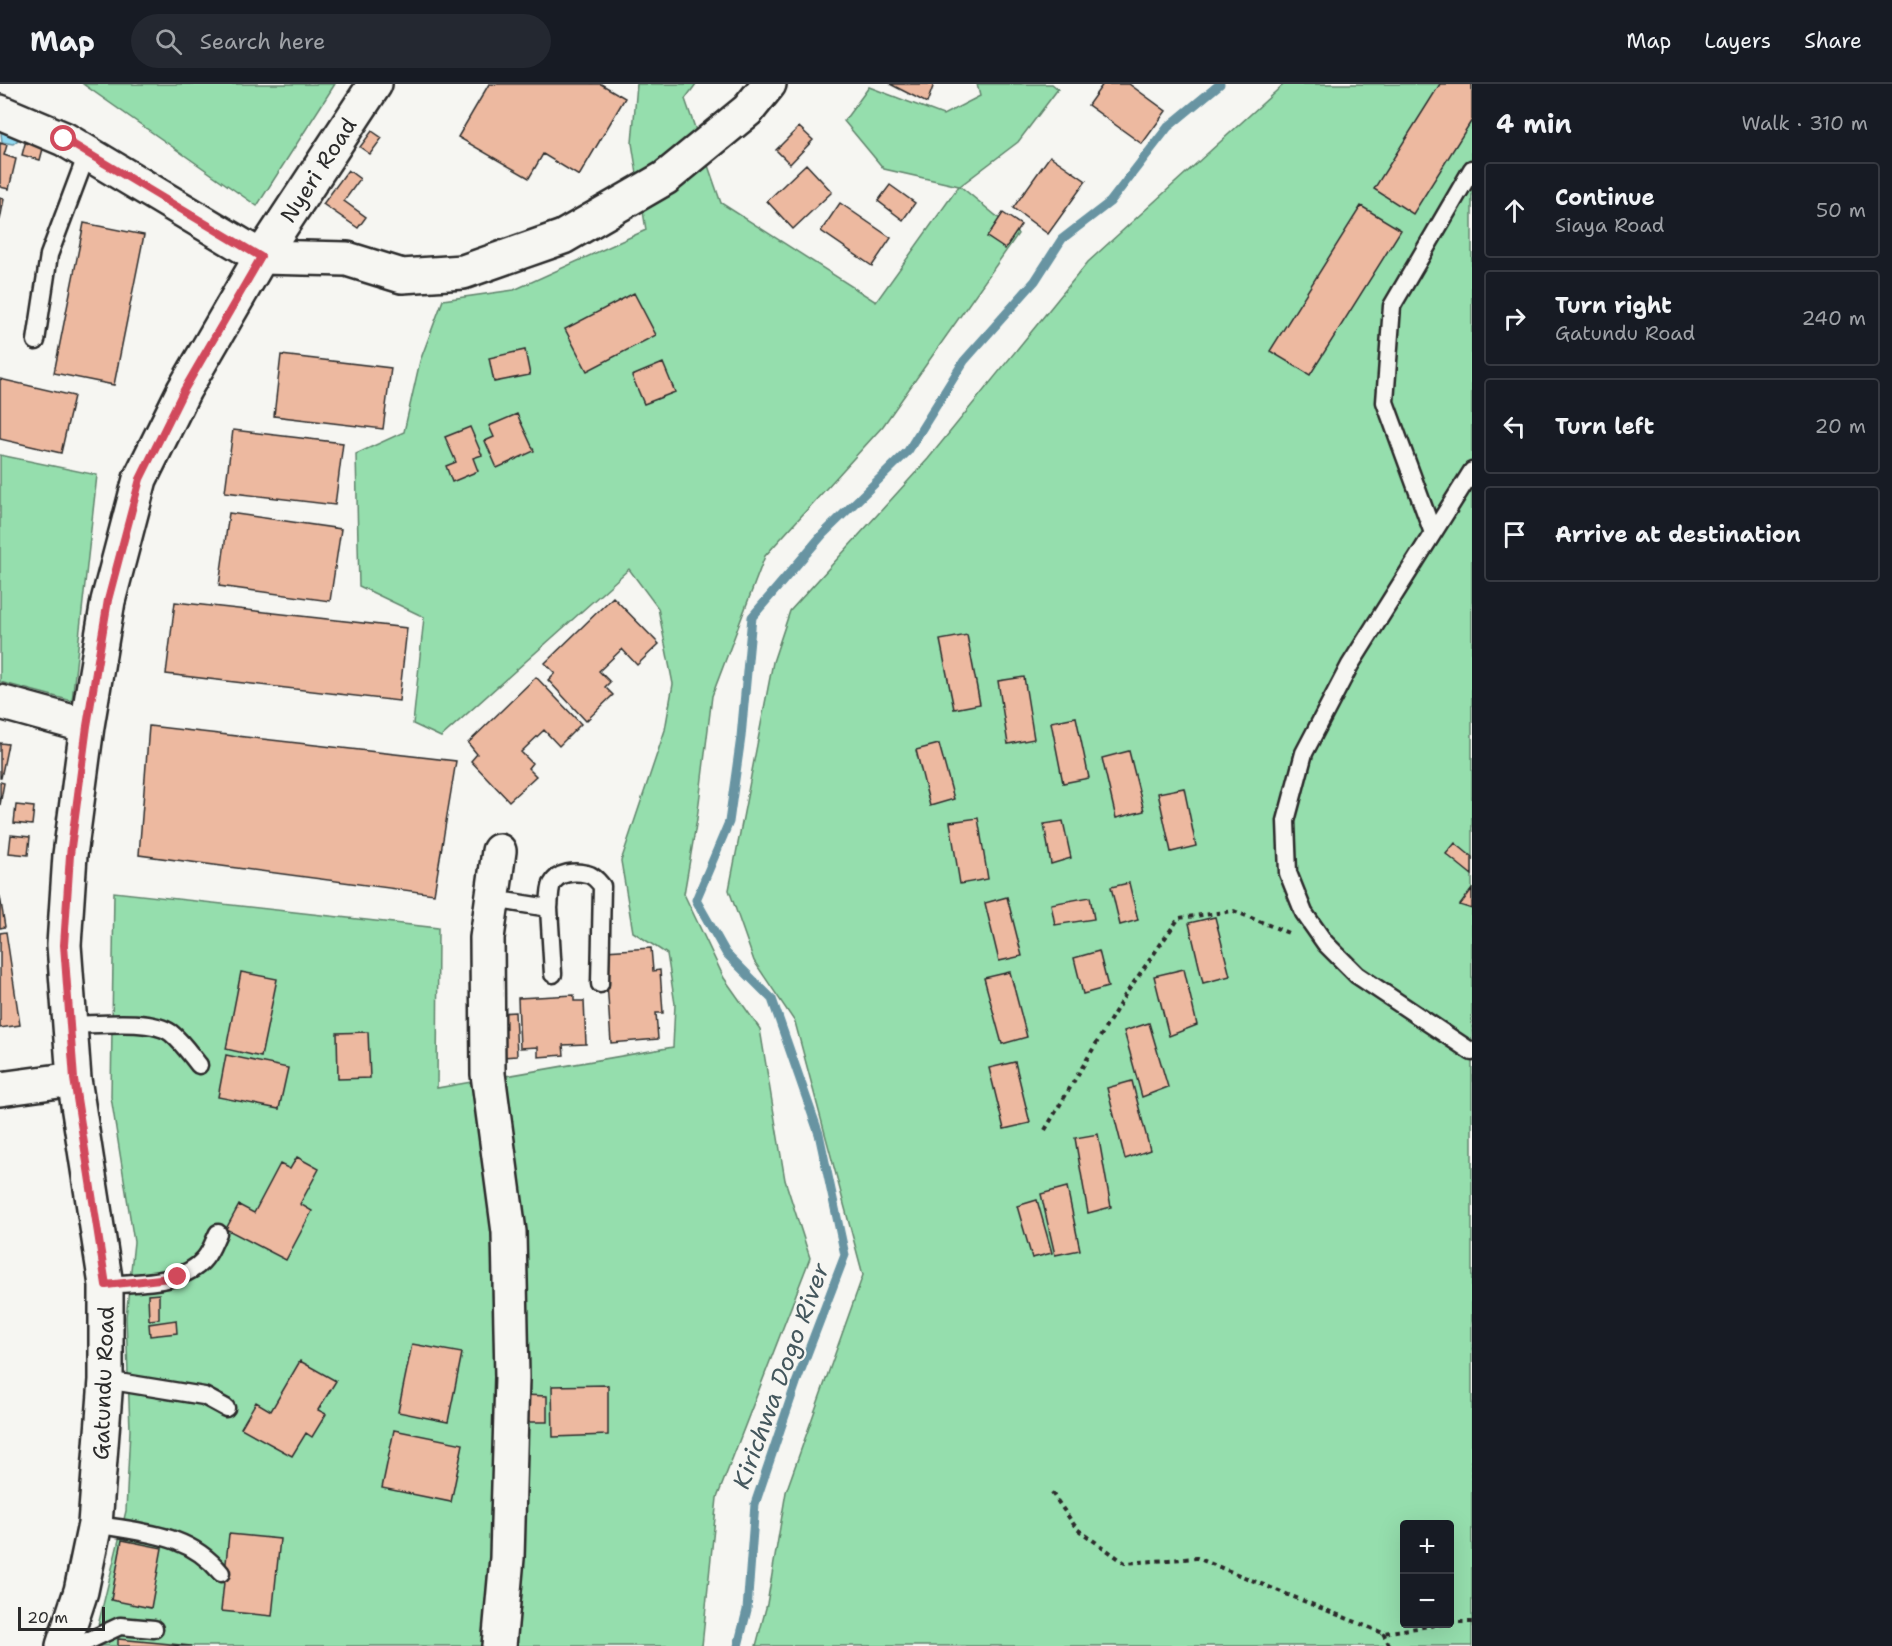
<!DOCTYPE html>
<html lang="en">
<head>
<meta charset="utf-8">
<style>
	body { margin:0; font-family:"Shantell Sans",sans-serif; background:#242831; color:#f1f3f6 }
	.controls { position:absolute; right:18px; bottom:18px; display:grid; overflow:hidden; border-radius:6px; box-shadow:0 6px 24px #0002 }
	.controls button { width:54px; height:54px; display:grid; place-items:center; padding:0; border:0; border-bottom:2px solid #363941; background:#171b24; color:#f1f3f6; font:30px sans-serif }
	.scale { position:absolute; left:18px; bottom:15px; width:87px; box-sizing:border-box; padding-left:6px; border:3px solid #2b2b2b; border-top:0; font-size:16px; line-height:21px; white-space:nowrap; color:#2b2b2b; -webkit-text-stroke:4px #f6f6f2; paint-order:stroke }
	.stop { position:absolute; width:18px; height:18px; margin:-14px; border:4px solid #d1495b; border-radius:50%; background:#fff }
	.stop.end { background:#d1495b; border-color:#fff; box-shadow:0 2px 6px #0008 }
	.list { margin:0; padding:0; list-style:none }
	h2 { display:flex; justify-content:space-between; align-items:center; height:78px; margin:0; padding:0 24px; font-size:26px }
	h2 small { font-size:20px; font-weight:400; color:#9ea1a6 }
	.list li { display:grid; grid-template-columns:39px 1fr auto; gap:18px; align-items:center; box-sizing:border-box; height:96px; margin:0 12px 12px; padding:0 12px; border:2px solid #363941; border-radius:6px }
	.list b { display:block; font-size:22px; white-space:nowrap }
	.list p { margin:0; font-size:20px; white-space:nowrap; color:#9ea1a6 }
	.list em { font-size:20px; font-style:normal; color:#9ea1a6 }
	.icon { flex:none; width:33px; height:33px; fill:none; stroke:currentColor; stroke-width:2; stroke-linecap:round; stroke-linejoin:round }
	.map { position:relative; flex:none; width:1472px; height:1562px; overflow:hidden }
	header { display:flex; align-items:center; gap:36px; box-sizing:border-box; height:84px; padding:0 30px; background:#171b24; border-bottom:2px solid #363941 }
	header strong { font-size:28px }
	nav { display:flex; gap:33px; margin-inline-start:auto; font-size:21px }
	.search { width:420px; height:54px; background:#242831; display:flex; align-items:center; gap:15px; box-sizing:border-box; padding:0 21px; border-radius:33px; color:#9ea1a6; font-size:22px }
	main { display:flex }
	aside { flex:1; background:#171b24 }
	.map>svg:first-child { display:block }
	.green { fill:#95dead; stroke:#60846c; stroke-width:1.5; fill-rule:evenodd }
	.water { fill:#91daf2; stroke:#6894a2; stroke-width:1.5 }
	.lines { fill:none; stroke-linecap:round; stroke-linejoin:round }
	.stream { stroke:#6894a2; stroke-width:9 }
	.building { fill:#edb9a0; stroke:#2b2b2b; stroke-width:1.5 }
	.service-casing { stroke:#2b2b2b; stroke-width:21 }
	.minor-casing { stroke:#2b2b2b; stroke-width:38 }
	.path { stroke:#2b2b2b; stroke-width:4; stroke-dasharray:4.5 4.5; stroke-linecap:butt }
	.service { stroke:#f6f6f2; stroke-width:16 }
	.minor { stroke:#f6f6f2; stroke-width:33 }
	.route { stroke:#d1495b; stroke-width:8 }
	.labels { text-anchor:middle; stroke-width:4.5; stroke-linejoin:round; paint-order:stroke }
	.street-label { font-size:22px; fill:#2b2b2b; stroke:#f6f6f2 }
	.water-label { font-size:24px; font-style:italic; fill:#44575d; stroke:#f6f6f2 }
</style>
</head>
<body>
<header>
<strong>Map</strong>
<div class="search"><svg class="icon" aria-label="search" viewBox="0 0 24 24"><circle cx="10" cy="10" r="6"/><path d="M15 15l6 6"/></svg>Search here</div>
<nav><a>Map</a><a>Layers</a><a>Share</a></nav>
</header>
<main>
<div class="map">
<svg width="1472" height="1562" viewBox="0 0 1472 1562">
	<rect width="100%" height="100%" fill="#f6f6f2"/>
	<filter id="ink" filterUnits="userSpaceOnUse"><feTurbulence type="fractalNoise" baseFrequency=".0167" numOctaves="2"/><feDisplacementMap in="SourceGraphic" scale="12" xChannelSelector="R" yChannelSelector="G"/><feConvolveMatrix kernelMatrix="1 2 1 2 8 2 1 2 1" color-interpolation-filters="sRGB"/></filter>
	<g filter="url(#ink)">
		<path class="green" d="M83,0H335L257,122Z
			M637,0H696L685,15L721,119L876,218L959,102L884,85L844,37L869,3L943,31L980,12L977,0H1052L1058,5L1018,58L960,102L1018,150L883,342L765,472L712,612L697,735L684,810L724,894L760,945L785,1096L810,1174L717,1414L702,1562H93L126,1427L130,1346L126,1233L134,1158L111,1013L114,808L438,844L437,1004L673,963L675,920L667,870L633,848L621,777L665,646L673,600L658,524L629,485L441,653L413,640L424,533L359,502L356,370L404,348L420,277L443,216L514,206L646,146L632,59Z
			M1284,0H1472V1562H756L767,1520L786,1408L863,1191L795,938L754,877L729,806L773,578L790,527L928,375L1088,178ZM1404,1440H1450V1540H1404Z
			M0,371L97,391L72,617L0,598Z"/>
		<path class="water" d="M0,40L19,52L18,56L13,60L2,58Z"/>
		<g class="lines">
			<path class="stream" d="M738,1562L747,1526L755,1420L796,1299L845,1171L819,1050L772,915L726,869L696,816L729,738L741,653L752,533L823,450L908,367L964,277L1035,197L1062,155L1110,118L1168,43L1220,0"/>
		</g>
		<path class="building" d="M489,0H601L625,14L579,92L543,70L529,94L458,53Z
			M890,0H934L927,19Z
			M1103,0H1129L1166,27L1142,60L1088,21Z
			M1440,0H1472V36L1413,130L1374,105Z
			M799,43L813,56L790,80L776,66Z
			M372,47L382,54L370,70L360,63Z
			M26,56L44,61L40,76L22,71Z
			M0,59L7,61L4,71L16,75L9,105L0,103Z
			M1050,72L1086,97L1048,150L1013,124Z
			M806,80L832,108L793,145L767,117Z
			M348,86L360,95L344,117L366,133L358,144L323,120Z
			M890,101L915,119L903,136L878,117Z
			M0,114L4,115L0,136Z
			M840,119L891,154L872,182L821,147Z
			M1361,122L1401,146L1310,291L1270,267Z
			M1003,129L1021,141L1005,165L987,153Z
			M84,139L144,151L114,301L54,289Z
			M634,209L656,251L587,287L565,245Z
			M525,266L530,291L494,298L489,274Z
			M281,271L391,284L383,345L274,332Z
			M663,279L675,308L644,320L632,292Z
			M0,295L74,312L61,369L0,355Z
			M517,330L534,367L497,384L485,357L494,353L489,342Z
			M470,343L482,371L473,374L478,387L452,398L446,382L456,378L445,353Z
			M233,346L343,359L335,421L225,408Z
			M229,429L341,445L330,517L219,502Z
			M613,513L659,560L637,581L622,565L599,587L610,598L605,603L613,611L586,637L548,596L555,589L545,579Z
			M175,518L407,544L399,617L166,590Z
			M967,551L980,620L954,625L940,556Z
			M536,593L581,640L559,662L544,646L521,668L532,679L528,684L536,692L509,717L471,677L477,670L468,659Z
			M1024,593L1034,655L1008,660L998,597Z
			M1076,633L1089,694L1063,699L1051,638Z
			M149,642L456,677L434,810L139,771Z
			M0,659L8,660L1,694H0Z
			M939,660L954,715L930,722L916,666Z
			M1129,667L1144,727L1116,734L1102,674Z
			M0,698L4,699L0,721Z
			M1184,704L1196,762L1171,768L1158,709Z
			M16,721L34,723L32,741L14,739Z
			M978,734L988,795L960,800L950,738Z
			M1063,737L1071,774L1051,780L1044,740Z
			M11,751L30,753L28,771L9,769Z
			M1455,759L1472,773V791L1446,770Z
			M1129,799L1138,836L1120,841L1111,803Z
			M1472,805V825L1460,821Z
			M0,812L5,843L0,844Z
			M1007,813L1022,872L999,877L985,819Z
			M1090,813L1094,835L1055,841L1051,820Z
			M1215,833L1230,892L1203,899L1189,839Z
			M6,848L20,941L0,944V849Z
			M651,864L653,887L660,886L663,929H656L658,955L611,959L605,867Z
			M1099,867L1108,903L1083,910L1074,874Z
			M1184,885L1197,941L1169,952L1154,892Z
			M241,888L277,895L261,973L226,965Z
			M1010,888L1027,953L1002,960L984,894Z
			M574,911V917H584L586,960L563,961L564,971L538,973V963L520,964L518,914Z
			M515,928L517,972L502,973L499,929Z
			M1149,939L1168,1003L1142,1013L1124,947Z
			M368,948L370,994L338,995L337,949Z
			M226,971L288,984L279,1025L218,1013Z
			M1015,978L1030,1039L1004,1045L989,984Z
			M1132,997L1150,1066L1125,1075L1107,1004Z
			M1098,1050L1111,1123L1088,1129L1075,1054Z
			M297,1073L319,1085L300,1120L312,1127L286,1176L226,1145L239,1121L254,1129L280,1080L290,1085Z
			M1067,1103L1080,1166L1055,1171L1041,1110Z
			M1037,1116L1052,1169L1032,1174L1017,1122Z
			M159,1210V1235L149,1236L148,1211Z
			M176,1236L177,1249L150,1252L149,1240Z
			M412,1260L462,1269L448,1338L398,1328Z
			M300,1277L336,1297L318,1326L326,1330L312,1353L306,1349L292,1372L241,1344L256,1318L271,1327Z
			M608,1301V1351L553,1353L552,1302Z
			M524,1311L547,1312V1338H523Z
			M394,1346L463,1360L451,1418L382,1404Z
			M229,1450L280,1455L272,1532L221,1527Z
			M122,1456L162,1464L151,1524L111,1516Z
			M118,1555L191,1562H118Z"/>
		<g class="lines">
			<defs>
				<path id="service" d="M36,257L49,171L87,70
					M1472,387L1350,581L1304,669L1286,737L1288,789L1304,829L1325,859L1357,891L1472,968
					M1433,449L1385,318L1392,222L1472,85
					M492,815L549,824C550,817 549,807 552,800C558,788 575,787 587,790C593,791 598,797 602,802L600,900
					M549,824L553,890
					M70,941C96,941 151,934 171,949C182,958 190,970 199,981
					M106,1201C137,1198 184,1201 205,1174C211,1167 214,1157 218,1149
					M106,1296L204,1312L226,1324
					M95,1440C142,1449 189,1449 221,1489
					M77,1562L120,1542L154,1545"/>
				<path id="minor" d="M0,28L64,55L261,173L347,175L402,192L463,188L563,153L665,94L748,26L769,0
					M0,618L87,642
					M0,1005L74,995
					M63,1562L81,1507L95,1440L106,1296V1201L74,995L64,861L70,771L87,642L108,517L140,395L184,306L261,173L375,0
					M499,1562L507,1474L512,1293L509,1148L488,990L487,854L499,767"/>
			</defs>
			<use href="#service" class="service-casing"/>
			<use href="#minor" class="minor-casing"/>
			<path class="path" d="M1045,1046L1125,911L1179,834L1234,827L1291,850
				M1052,1409L1077,1445L1125,1479L1197,1474L1383,1549L1443,1540
				M1450,1538H1472
				M1383,1549L1390,1562"/>
			<use href="#service" class="service"/>
			<use href="#minor" class="minor"/>
		</g>
	</g>
	<g class="lines" filter="url(#ink)">
		<path class="route" d="M64,55L261,173L184,306L140,395L108,516L87,642L70,771L64,861L74,995L106,1201L178,1193"/>
	</g>
	<g class="labels">
		<g class="street-label">
			<text transform="translate(318 86) rotate(-57)" y="8">Nyeri Road</text>
			<text transform="translate(103 1299) rotate(-88)" y="8">Gatundu Road</text>
		</g>
		<g class="water-label">
			<text transform="translate(781 1292) rotate(-70)" y="8">Kirichwa Dogo River</text>
		</g>
	</g>
</svg>
<div class="controls">
<button>+</button>
<button>−</button>
</div>
<div class="scale">20 m</div>
<div class="stop" style="left:64px;top:55px"></div>
<div class="stop end" style="left:178px;top:1193px"></div>
</div>
<aside>
<h2>4 min<small>Walk · 310 m</small></h2>
<ul class="list">
<li><svg class="icon" aria-label="ahead" viewBox="0 0 24 24"><path d="M12 20V5M6 11l6-6 6 6"/></svg><div><b>Continue</b><p>Siaya Road</p></div><em>50 m</em></li>
<li><svg class="icon" aria-label="right" viewBox="0 0 24 24"><path d="M7 20v-9h11M14 6l5 5-5 5"/></svg><div><b>Turn right</b><p>Gatundu Road</p></div><em>240 m</em></li>
<li><svg class="icon" aria-label="left" viewBox="0 0 24 24"><path d="M17 20v-9H6M10 6l-5 5 5 5"/></svg><div><b>Turn left</b></div><em>20 m</em></li>
<li><svg class="icon" aria-label="arrive" viewBox="0 0 24 24"><path d="M6 21V4h12l-3 4 3 4H6"/></svg><div><b>Arrive at destination</b></div></li>
</ul>
</aside>
</main>
</body>
</html>
